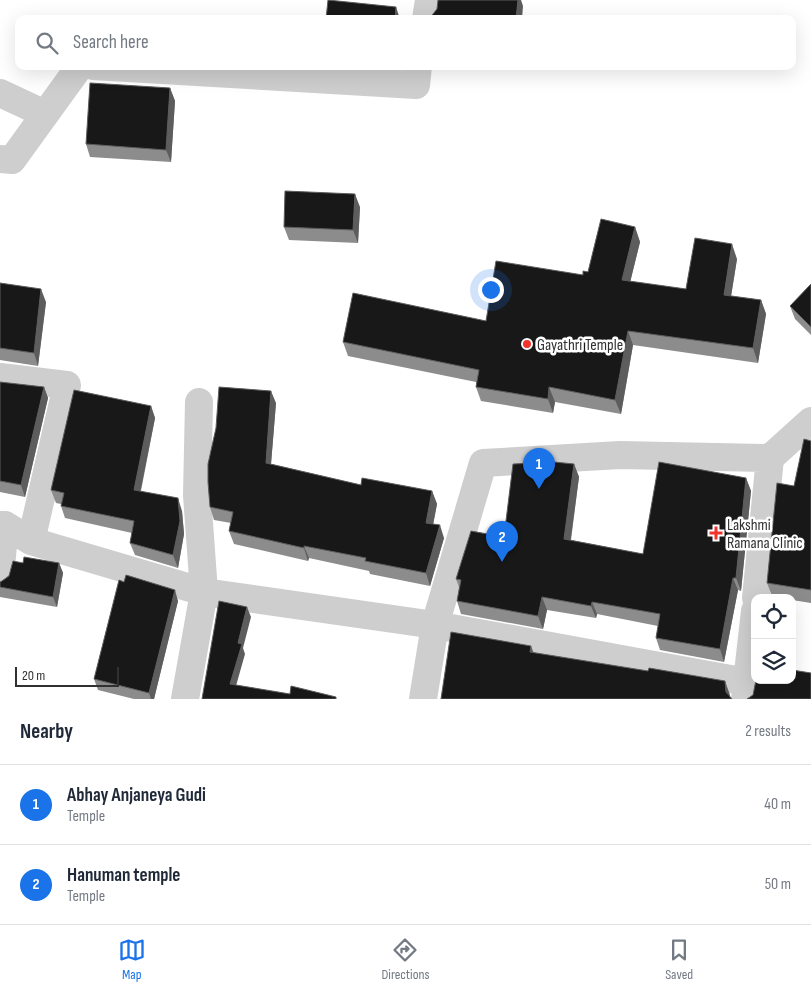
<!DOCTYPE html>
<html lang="en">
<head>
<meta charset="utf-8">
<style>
	body { margin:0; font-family:"Sofia Sans Condensed",sans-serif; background:#f6f6f7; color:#1f2937 }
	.controls { position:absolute; right:15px; bottom:15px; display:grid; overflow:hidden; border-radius:10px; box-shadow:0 5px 20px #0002 }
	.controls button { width:45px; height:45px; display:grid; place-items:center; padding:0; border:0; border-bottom:1px solid #e0e1e3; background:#fff; color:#1f2937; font:25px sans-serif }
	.scale { position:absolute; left:15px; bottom:12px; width:104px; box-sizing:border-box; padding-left:5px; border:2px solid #313131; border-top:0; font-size:14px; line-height:18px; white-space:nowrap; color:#313131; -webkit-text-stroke:4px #fff; paint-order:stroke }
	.you { position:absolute; left:490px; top:289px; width:18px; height:18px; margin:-12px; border:4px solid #fff; border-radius:50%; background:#1a73e8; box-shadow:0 0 0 8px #1a73e833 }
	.badge { display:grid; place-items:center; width:32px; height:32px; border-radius:50%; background:#1a73e8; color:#fff; font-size:16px; font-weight:700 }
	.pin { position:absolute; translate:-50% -41px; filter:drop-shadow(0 1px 2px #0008) }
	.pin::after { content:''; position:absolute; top:26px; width:18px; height:15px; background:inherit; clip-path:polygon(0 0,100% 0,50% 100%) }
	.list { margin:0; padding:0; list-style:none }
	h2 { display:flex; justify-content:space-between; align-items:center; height:65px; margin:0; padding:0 20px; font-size:21px }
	h2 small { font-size:16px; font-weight:400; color:#747a83 }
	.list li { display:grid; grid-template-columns:32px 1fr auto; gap:15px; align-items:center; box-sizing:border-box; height:80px; padding:0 20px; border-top:1px solid #e0e1e3 }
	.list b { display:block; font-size:19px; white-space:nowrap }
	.list p { margin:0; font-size:16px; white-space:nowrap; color:#747a83 }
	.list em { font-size:16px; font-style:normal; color:#747a83 }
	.icon { flex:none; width:28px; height:28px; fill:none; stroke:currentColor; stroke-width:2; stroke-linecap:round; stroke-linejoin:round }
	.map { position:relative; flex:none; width:811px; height:699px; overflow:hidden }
	.search { position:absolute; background:#fff; box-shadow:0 5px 20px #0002; left:15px; right:15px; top:15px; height:55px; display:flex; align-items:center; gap:12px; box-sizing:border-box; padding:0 18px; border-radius:10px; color:#747a83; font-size:19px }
	.sheet { height:225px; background:#fff }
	nav { display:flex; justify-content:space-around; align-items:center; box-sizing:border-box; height:70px; border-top:1px solid #e0e1e3; background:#fff; font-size:14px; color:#747a83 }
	nav a { display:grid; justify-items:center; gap:2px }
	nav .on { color:#1a73e8 }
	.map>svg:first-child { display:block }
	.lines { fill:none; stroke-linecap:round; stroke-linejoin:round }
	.street { stroke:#cecece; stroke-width:28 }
	.wall { fill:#8c8c8c }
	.shaded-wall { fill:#5d5d5d }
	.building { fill:#181818; stroke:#5d5d5d }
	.poi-dot { fill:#ef332d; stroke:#fff; stroke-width:2 }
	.labels { text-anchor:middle; stroke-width:5; stroke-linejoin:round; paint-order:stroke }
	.poi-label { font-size:16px; fill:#313131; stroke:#fff; text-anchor:start }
</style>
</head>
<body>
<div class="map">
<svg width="811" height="699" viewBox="0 0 811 699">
	<rect width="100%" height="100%" fill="#fff"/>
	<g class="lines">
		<path class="street" d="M426,19L429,0
			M93,66L416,85L418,66
			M0,93L45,114
			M0,159L12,160L80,66
			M0,377L67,385L31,541
			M0,525H5L31,541L204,592L435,625L747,682
			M0,577L5,525
			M756,598L770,458
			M185,699L204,592L197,495L199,402
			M423,699L435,625L483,463L620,455L770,458L811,421
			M745,699L755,611"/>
	</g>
	<path class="wall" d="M170,88L175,101L171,162L90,157L86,144Z
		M360,207L358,243L289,240L284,227Z
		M635,227L640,242L630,282L686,289L737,259L731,296L761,300L766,314L758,363L633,345L621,414L555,402L553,413L481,401L476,387V382L348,356L343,342L486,321L588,272Z
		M0,283L46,302L38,366L0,360Z
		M811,284V335L795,319L790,306Z
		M0,382L44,387L48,398L25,497L0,492Z
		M276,403L271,464L361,485L432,491L437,504L433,524L444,538L430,586L370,574L369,571L309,558L308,561L234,544L229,531L231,523L214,520L210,507Z
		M151,406L155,418L141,491L182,511L184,534L178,568L135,555L130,543L132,533L65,518L61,506V504L56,503L51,490Z
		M811,441V603L792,600V598H781L772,596L767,583L794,486Z
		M574,464L579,477L571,540L643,554L746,478L751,491L741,591L738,590L724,662L660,650L656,638L658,626L597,614L596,618L547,610L543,629L461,614L457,601L459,587L456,579L504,537Z
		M23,563H59L63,573L57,607L0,597V582L2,581Z
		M124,582L178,601L154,699H134L98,690L94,679Z"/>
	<path class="shaded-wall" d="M518,0H521L523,6L522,19H516Z
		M396,7L400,19H395Z
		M170,88L175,101L171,162L166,150Z
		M355,194L360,207L358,243L353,230Z
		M635,227L640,242L627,295L622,280Z
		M732,244L737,259L729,309L724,295Z
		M41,289L46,302L38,366L34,353Z
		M761,300L766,314L758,363L753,348Z
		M628,331L633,345L621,414L615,400Z
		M44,387L48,398L25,497L21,485Z
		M549,387L555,402L553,413L548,399Z
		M271,391L276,403L270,476L266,463Z
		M151,406L155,418L138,503L134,490Z
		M574,464L579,477L569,552L564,539Z
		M746,478L751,491L741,591L736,578Z
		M432,491L437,504L431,536L426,523Z
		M178,498L182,511L184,534L178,568L173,555Z
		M440,525L444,538L430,586L426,573Z
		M304,546L309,558L308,561L304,548Z
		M59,563L63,573L57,607L53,597Z
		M733,578L738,590L724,662L720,649Z
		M175,590L178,601L154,699H151L149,693Z
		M542,597L547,610L543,629L538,616Z
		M592,602L597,614L596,618L591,606Z
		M247,607L251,617L243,648L245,654L234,693L230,684L238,643Z
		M531,646L536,659L530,652Z
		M725,681L730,695V699L726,692Z"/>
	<path class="building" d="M328,0L396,7L395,19H326Z
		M438,0H518L516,19H429L437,9Z
		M90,83L170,88L166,150L86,144Z
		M285,191L355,194L353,230L284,227Z
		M601,219L635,227L622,280L686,289L695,238L732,244L724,295L761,300L753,348L628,331L615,400L549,387L548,399L476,387L479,370L343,342L353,293L486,321L496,261L583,275V271L588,272Z
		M0,283L41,289L34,353L0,348Z
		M811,284V327L790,306Z
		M0,382L44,387L21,485L0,481Z
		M219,387L271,391L266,463L361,485L362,478L432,491L426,523L440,525L426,573L365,561L366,558L304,546V548L229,531L233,512L210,507L208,482V464L216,428Z
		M74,390L151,406L134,490L178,498L180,521L173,555L130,543L134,521L61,506L64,493L51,490Z
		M804,439L811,441V590L767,583L777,483L794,486Z
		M554,462L574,464L564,539L643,554L659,462L746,478L736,578H733L720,649L656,638L660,614L592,602L591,606L542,597L538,616L457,601L461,580L456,579L471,531L504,537L513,464Z
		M24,557L59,563L53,597L0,587V582L2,581L9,576L13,561L23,563Z
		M126,575L175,590L149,693L94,679L119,580L124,582Z
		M219,601L247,607L238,643L242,644L230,684L290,694L291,686L336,697V699H202Z
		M451,632L531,646L530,652L648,671L649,668L725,681L726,692L732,699H441Z
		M792,670L811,673V699H747L753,695L756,680H792Z"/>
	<g class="poi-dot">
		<circle cx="527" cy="344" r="5"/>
		<path d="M713.5 525.5h5v5h5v5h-5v5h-5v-5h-5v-5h5z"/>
	</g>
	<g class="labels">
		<g class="poi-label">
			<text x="537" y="350">Gayathri Temple</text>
			<text x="727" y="530">Lakshmi<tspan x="727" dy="18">Ramana Clinic</tspan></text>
		</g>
	</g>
</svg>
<div class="controls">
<button><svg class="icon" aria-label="locate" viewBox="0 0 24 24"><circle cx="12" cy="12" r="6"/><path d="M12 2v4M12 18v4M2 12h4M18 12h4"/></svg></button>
<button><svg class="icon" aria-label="layers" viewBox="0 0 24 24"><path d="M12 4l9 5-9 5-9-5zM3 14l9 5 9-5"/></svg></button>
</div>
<div class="scale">20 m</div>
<div class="you"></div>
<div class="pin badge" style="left:539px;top:489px">1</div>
<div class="pin badge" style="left:502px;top:562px">2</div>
<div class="search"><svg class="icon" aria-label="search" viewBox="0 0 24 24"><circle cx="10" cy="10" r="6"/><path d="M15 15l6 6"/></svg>Search here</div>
</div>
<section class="sheet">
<h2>Nearby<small>2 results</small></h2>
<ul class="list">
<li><span class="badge">1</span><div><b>Abhay Anjaneya Gudi</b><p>Temple</p></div><em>40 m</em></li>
<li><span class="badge">2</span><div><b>Hanuman temple</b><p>Temple</p></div><em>50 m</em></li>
</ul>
</section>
<nav>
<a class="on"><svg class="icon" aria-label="map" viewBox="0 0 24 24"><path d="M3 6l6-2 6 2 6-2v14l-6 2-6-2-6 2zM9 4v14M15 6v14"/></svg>Map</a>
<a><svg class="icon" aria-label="directions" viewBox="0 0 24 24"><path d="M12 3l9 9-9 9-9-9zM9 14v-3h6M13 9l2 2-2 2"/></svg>Directions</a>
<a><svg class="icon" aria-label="saved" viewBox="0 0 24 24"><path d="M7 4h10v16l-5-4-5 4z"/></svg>Saved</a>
</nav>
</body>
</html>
